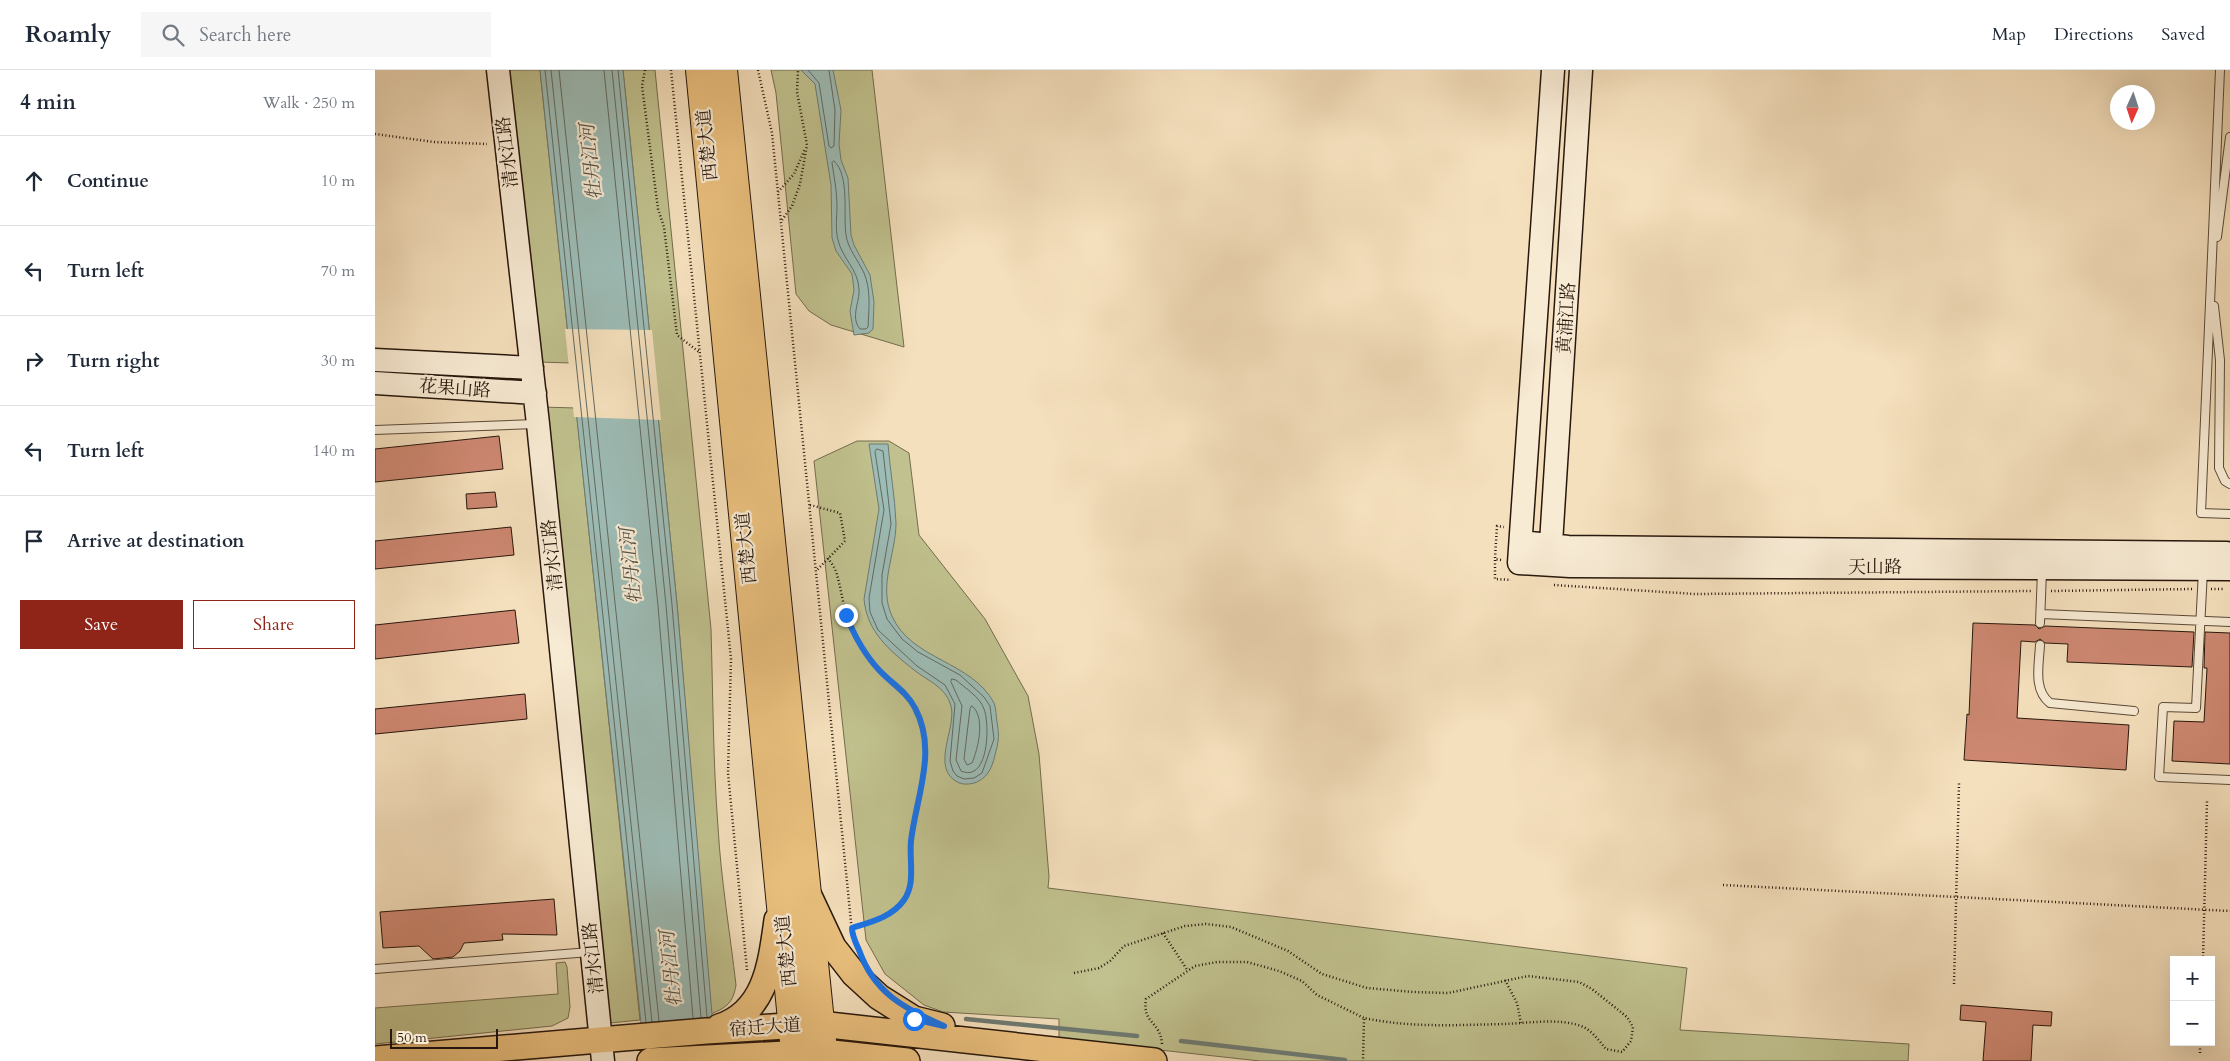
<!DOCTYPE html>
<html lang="en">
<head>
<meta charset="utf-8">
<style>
	body { margin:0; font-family:Cardo,"Noto Serif SC",serif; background:#f6f6f7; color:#1f2937 }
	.controls { position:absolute; right:15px; bottom:15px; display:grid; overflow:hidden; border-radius:0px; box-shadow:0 5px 20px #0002 }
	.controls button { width:45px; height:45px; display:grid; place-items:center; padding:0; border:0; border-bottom:1px solid #e0e1e3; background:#fff; color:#1f2937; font:25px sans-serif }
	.compass { position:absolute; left:1735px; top:15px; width:45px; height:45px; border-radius:50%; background:#fff; box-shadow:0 5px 20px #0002; rotate:183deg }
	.scale { position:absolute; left:15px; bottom:12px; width:108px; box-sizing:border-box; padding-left:5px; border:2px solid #28170c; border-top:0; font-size:14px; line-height:18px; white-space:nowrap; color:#28170c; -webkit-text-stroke:4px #f8ebd4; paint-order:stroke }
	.stop { position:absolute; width:15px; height:15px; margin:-11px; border:4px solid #1a73e8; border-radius:50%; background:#fff }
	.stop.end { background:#1a73e8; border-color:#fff; box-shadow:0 1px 5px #0008 }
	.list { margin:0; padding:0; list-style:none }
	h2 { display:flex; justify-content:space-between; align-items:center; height:65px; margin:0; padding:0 20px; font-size:21px }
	h2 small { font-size:16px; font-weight:400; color:#747a83 }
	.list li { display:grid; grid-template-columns:32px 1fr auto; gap:15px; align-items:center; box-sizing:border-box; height:90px; padding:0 20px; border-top:1px solid #e0e1e3 }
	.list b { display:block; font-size:19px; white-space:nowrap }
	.list em { font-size:16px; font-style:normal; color:#747a83 }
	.actions { display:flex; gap:10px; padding:15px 20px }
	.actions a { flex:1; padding:11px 0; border:1px solid #8f2418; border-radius:0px; text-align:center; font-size:18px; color:#8f2418 }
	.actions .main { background:#8f2418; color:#fff }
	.icon { flex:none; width:28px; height:28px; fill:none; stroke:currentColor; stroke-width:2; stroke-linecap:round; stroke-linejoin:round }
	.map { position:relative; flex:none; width:1855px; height:991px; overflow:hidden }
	header { display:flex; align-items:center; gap:30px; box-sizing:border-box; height:70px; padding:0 25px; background:#fff; border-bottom:1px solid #e0e1e3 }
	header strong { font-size:24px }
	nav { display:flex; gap:28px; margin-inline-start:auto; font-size:18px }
	.search { width:350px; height:45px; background:#f6f6f7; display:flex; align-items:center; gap:12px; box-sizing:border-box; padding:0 18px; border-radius:0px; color:#747a83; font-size:19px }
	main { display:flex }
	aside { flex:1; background:#fff }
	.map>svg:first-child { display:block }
	.green { fill:#c0c18e; stroke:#746c4d }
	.water { fill:#9dbcb6; stroke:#6e7a72 }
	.pier { fill:#f5e0bd }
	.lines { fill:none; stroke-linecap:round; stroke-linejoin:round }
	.shore { stroke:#626a61; stroke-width:1 }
	.stream { stroke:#6e7a72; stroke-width:4.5 }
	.building { fill:#ce8872; stroke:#28170c }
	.lane-casing { stroke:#5b4938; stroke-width:10 }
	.secondary-casing { stroke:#28170c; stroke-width:25 }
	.primary-casing { stroke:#28170c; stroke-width:28 }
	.highway-casing { stroke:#28170c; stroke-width:30 }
	.path { stroke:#28170c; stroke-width:2.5; stroke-dasharray:1 2.5; stroke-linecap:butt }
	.lane { stroke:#f8ebd4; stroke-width:8 }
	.secondary { stroke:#f8ebd4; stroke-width:22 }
	.primary { stroke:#eac07e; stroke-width:25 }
	.highway { stroke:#eac07e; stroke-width:28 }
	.route { stroke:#1a73e8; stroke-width:6 }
	.labels { text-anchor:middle; stroke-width:4.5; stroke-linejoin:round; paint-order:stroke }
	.street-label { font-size:18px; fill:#28170c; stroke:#f8ebd4 }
	.water-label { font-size:19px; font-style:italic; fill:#515148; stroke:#f8ebd4 }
</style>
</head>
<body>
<header>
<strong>Roamly</strong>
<div class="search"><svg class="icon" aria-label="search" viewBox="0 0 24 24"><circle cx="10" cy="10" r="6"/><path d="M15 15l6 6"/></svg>Search here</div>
<nav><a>Map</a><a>Directions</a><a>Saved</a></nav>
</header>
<main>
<aside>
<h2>4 min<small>Walk · 250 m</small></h2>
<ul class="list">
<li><svg class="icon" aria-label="ahead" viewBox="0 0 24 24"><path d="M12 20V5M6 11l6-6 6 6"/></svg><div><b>Continue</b></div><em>10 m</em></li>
<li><svg class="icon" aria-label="left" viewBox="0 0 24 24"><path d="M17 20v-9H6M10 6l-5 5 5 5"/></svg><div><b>Turn left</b></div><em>70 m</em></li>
<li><svg class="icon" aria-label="right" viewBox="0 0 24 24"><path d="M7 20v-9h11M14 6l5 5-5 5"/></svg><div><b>Turn right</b></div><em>30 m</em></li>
<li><svg class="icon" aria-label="left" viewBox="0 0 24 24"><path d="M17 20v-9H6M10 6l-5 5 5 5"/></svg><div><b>Turn left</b></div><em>140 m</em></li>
<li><svg class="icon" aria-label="arrive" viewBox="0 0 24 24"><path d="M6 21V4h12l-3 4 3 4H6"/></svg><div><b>Arrive at destination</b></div></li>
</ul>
<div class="actions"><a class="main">Save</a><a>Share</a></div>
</aside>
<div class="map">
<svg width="1855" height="991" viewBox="0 0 1855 991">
	<rect width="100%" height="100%" fill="#f5e0bd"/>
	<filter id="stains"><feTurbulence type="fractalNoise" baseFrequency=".004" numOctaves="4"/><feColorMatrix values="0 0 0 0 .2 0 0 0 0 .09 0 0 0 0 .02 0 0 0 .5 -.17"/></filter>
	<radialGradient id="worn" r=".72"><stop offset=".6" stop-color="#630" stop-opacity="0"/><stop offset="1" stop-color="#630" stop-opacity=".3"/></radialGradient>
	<path class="green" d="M131,0H165L196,293L163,292Z
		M248,0H280L336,559C338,625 338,691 343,757C346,810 355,863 361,915C358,933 352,937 336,944L302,534Z
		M396,0H497L529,277L456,255L434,241L421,224L401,23Z
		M166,337L201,338L265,950L235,953Z
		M482,371H514L534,383L544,465L610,549L653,626L664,684L674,807L673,818L1312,898L1305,960L1534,974L1533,991H885L684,969V949L568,942L549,935L510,904L491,870L439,391Z
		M190,892L192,897L195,937L193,948L177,956L0,974V938L183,924L181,893Z"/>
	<path class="water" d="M165,0H248L302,534L341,991H270Z
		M426,0H458L466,40L464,74L466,90L473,108L476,165L479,175L495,205L499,232L498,259L494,263L479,265L475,241L479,220L477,204L461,181L457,168L456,115L440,14Z
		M494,374H513C515,400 520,427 521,453C521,484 503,516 517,546C536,590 597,591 619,633C621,638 621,646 622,652C624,663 624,670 621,681C618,694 615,706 602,712C597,714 590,715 584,713C554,699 582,658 576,636C571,617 553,611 539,600C514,580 492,562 489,529L504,439Z"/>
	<path class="pier" d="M190,259L277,260L286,350L199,347Z"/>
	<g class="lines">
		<path class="shore" d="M170,0L271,952
			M176,0L277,952
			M184,0L284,951
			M229,0L283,536L318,948
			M237,0L291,535L326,948
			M243,0L297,535L332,947
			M433,0L444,13L454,76L456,78L459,76L460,40L454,0
			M459,91C475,105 468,145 471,165C473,179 483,190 489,203C496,219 494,239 493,257L491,259H485C475,247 485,232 484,219C483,199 467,188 463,170C460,159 462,146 462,135C462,121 459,107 457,93Z
			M502,379L508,381L516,454L507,505V533L512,549L527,569L543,582L585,605L609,627L615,636L619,669L607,703L599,708L589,709L582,706L578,701L575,691L580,634L570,615L542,596L503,560L495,542L494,528L509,440L500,382Z
			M577,609L581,610C590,618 605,627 609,639C615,654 614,713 586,701L581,690L587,636L576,612Z
			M597,636C611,647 603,679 597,693L592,695L589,689L595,639Z"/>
		<path class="stream" d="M591,949L762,966
			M806,971L970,990"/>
	</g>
	<path class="building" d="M124,366L128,399L0,412V379Z
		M120,422L122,437L92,439L91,424Z
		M136,457L139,485L0,499V471Z
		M140,540L144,573L0,589V555Z
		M1598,553L1660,555L1664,559L1670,556L1819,562L1817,597L1692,592L1693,574L1670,573L1665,569L1660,572L1646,571L1642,648L1754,655L1751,700L1589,690L1592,644L1594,645Z
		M1830,562L1855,563V694L1797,691L1799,651L1829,652L1832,598H1829Z
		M150,624L152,649L0,664V639Z
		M179,829L182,865L127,864L128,870L89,873L85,881L78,887L58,889L44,876L8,878L5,842Z
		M1586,935L1677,942L1676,956L1658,955L1656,991H1608L1611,952L1585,950Z"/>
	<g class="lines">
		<defs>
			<path id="lane" d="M1845,0L1826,443L1855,444
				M1842,167L1855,67
				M1839,236L1845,290L1844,398L1850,411L1855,414
				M0,360L160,354
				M1828,500L1821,638L1788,637L1784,707L1855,710
				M1666,544L1855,552
				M1665,553L1667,501
				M1665,575C1664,595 1658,620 1675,633L1759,641
				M0,899L215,882"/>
			<path id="secondary" d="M123,0L163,354L228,991
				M1178,0L1144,493L1195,496L1855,499
				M0,290L157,298
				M0,313L160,323
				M1146,472L1193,477L1852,483
				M1175,489L1206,0"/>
			<path id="primary" d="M435,828L458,877L479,904L504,927L539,949L567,956
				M344,957C391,942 396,893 402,850
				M0,989L331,961L445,954L779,991
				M275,991L448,982L532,991"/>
			<path id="highway" d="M325,0L421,991
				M348,0L449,991"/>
		</defs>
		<use href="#lane" class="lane-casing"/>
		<use href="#secondary" class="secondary-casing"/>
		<use href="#primary" class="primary-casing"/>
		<use href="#highway" class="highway-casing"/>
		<path class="path" d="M270,0L267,16L283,139L289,157L302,265L324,282
			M296,0L356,589L353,703L372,900
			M383,0L397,63L477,862L481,873
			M0,64L59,72L112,74
			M403,122L419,104L430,79
			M407,150L417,136L425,114L432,75L422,22L423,0
			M435,435L465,443L470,471L442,500
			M453,488C456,493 461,499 462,505C468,526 469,546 479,566C485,577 495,591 504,600C516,613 532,622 540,638C563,681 541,727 536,771C534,791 541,813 529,830C517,847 496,852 477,858
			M1120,488L1122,456L1129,457
			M1126,490L1120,489V509L1136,510
			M1179,515L1320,524L1656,521
			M1836,519H1848
			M1676,521L1818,519
			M1348,815L1855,841
			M788,863L813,901
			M1828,890L1832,731
			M699,903L724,898L735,891L749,876L810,856L831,854L856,857L913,881L947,904L992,918L1038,922L1073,923L1153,906L1204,912L1217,919L1252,947L1258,957L1256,971L1247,982L1231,979C1224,971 1217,960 1206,956C1184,948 1154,953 1130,954C1081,955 1037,958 989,948L988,991
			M1130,910L1142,933L1146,953
			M1579,914L1584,713
			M787,974C785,950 767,954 771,929L820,896L842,892H872L904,901L927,911L942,925L989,948
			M1825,983V972"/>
		<use href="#lane" class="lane"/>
		<use href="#secondary" class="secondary"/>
		<use href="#primary" class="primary"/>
		<use href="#highway" class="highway"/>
	</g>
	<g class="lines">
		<path class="route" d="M471,545C479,565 489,584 504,600C516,613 532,622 540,638C563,681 541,727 536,771C534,791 541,813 529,830C517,847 496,852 477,858C477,866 481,873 484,880C499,923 530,939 569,956L539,949"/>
	</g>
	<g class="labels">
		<g class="street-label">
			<text transform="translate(332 75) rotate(-96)" y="6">西楚大道</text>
			<text transform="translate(132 82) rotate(-97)" y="6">清水江路</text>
			<text transform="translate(1191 248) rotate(-86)" y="6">黄浦江路</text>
			<text transform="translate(80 318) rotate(4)" y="6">花果山路</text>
			<text transform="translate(371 478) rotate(-96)" y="6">西楚大道</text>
			<text transform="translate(177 485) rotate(-96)" y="6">清水江路</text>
			<text x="1500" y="503">天山路</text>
			<text transform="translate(411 881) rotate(-96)" y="6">西楚大道</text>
			<text transform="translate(218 888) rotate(-96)" y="6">清水江路</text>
			<text transform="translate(390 957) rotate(-4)" y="6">宿迁大道</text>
		</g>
		<g class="water-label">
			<text transform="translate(215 92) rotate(-96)" y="7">牡丹江河</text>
			<text transform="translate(255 496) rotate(-96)" y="7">牡丹江河</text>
			<text transform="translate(295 899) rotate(-96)" y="7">牡丹江河</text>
		</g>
	</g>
	<rect width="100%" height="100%" filter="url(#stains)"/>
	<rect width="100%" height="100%" fill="url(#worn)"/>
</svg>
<div class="controls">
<button>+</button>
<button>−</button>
</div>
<svg class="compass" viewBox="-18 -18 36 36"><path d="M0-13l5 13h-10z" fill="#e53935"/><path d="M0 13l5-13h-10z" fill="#747a83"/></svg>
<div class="scale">50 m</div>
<div class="stop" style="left:539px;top:949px"></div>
<div class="stop end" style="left:471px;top:545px"></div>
</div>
</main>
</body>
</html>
